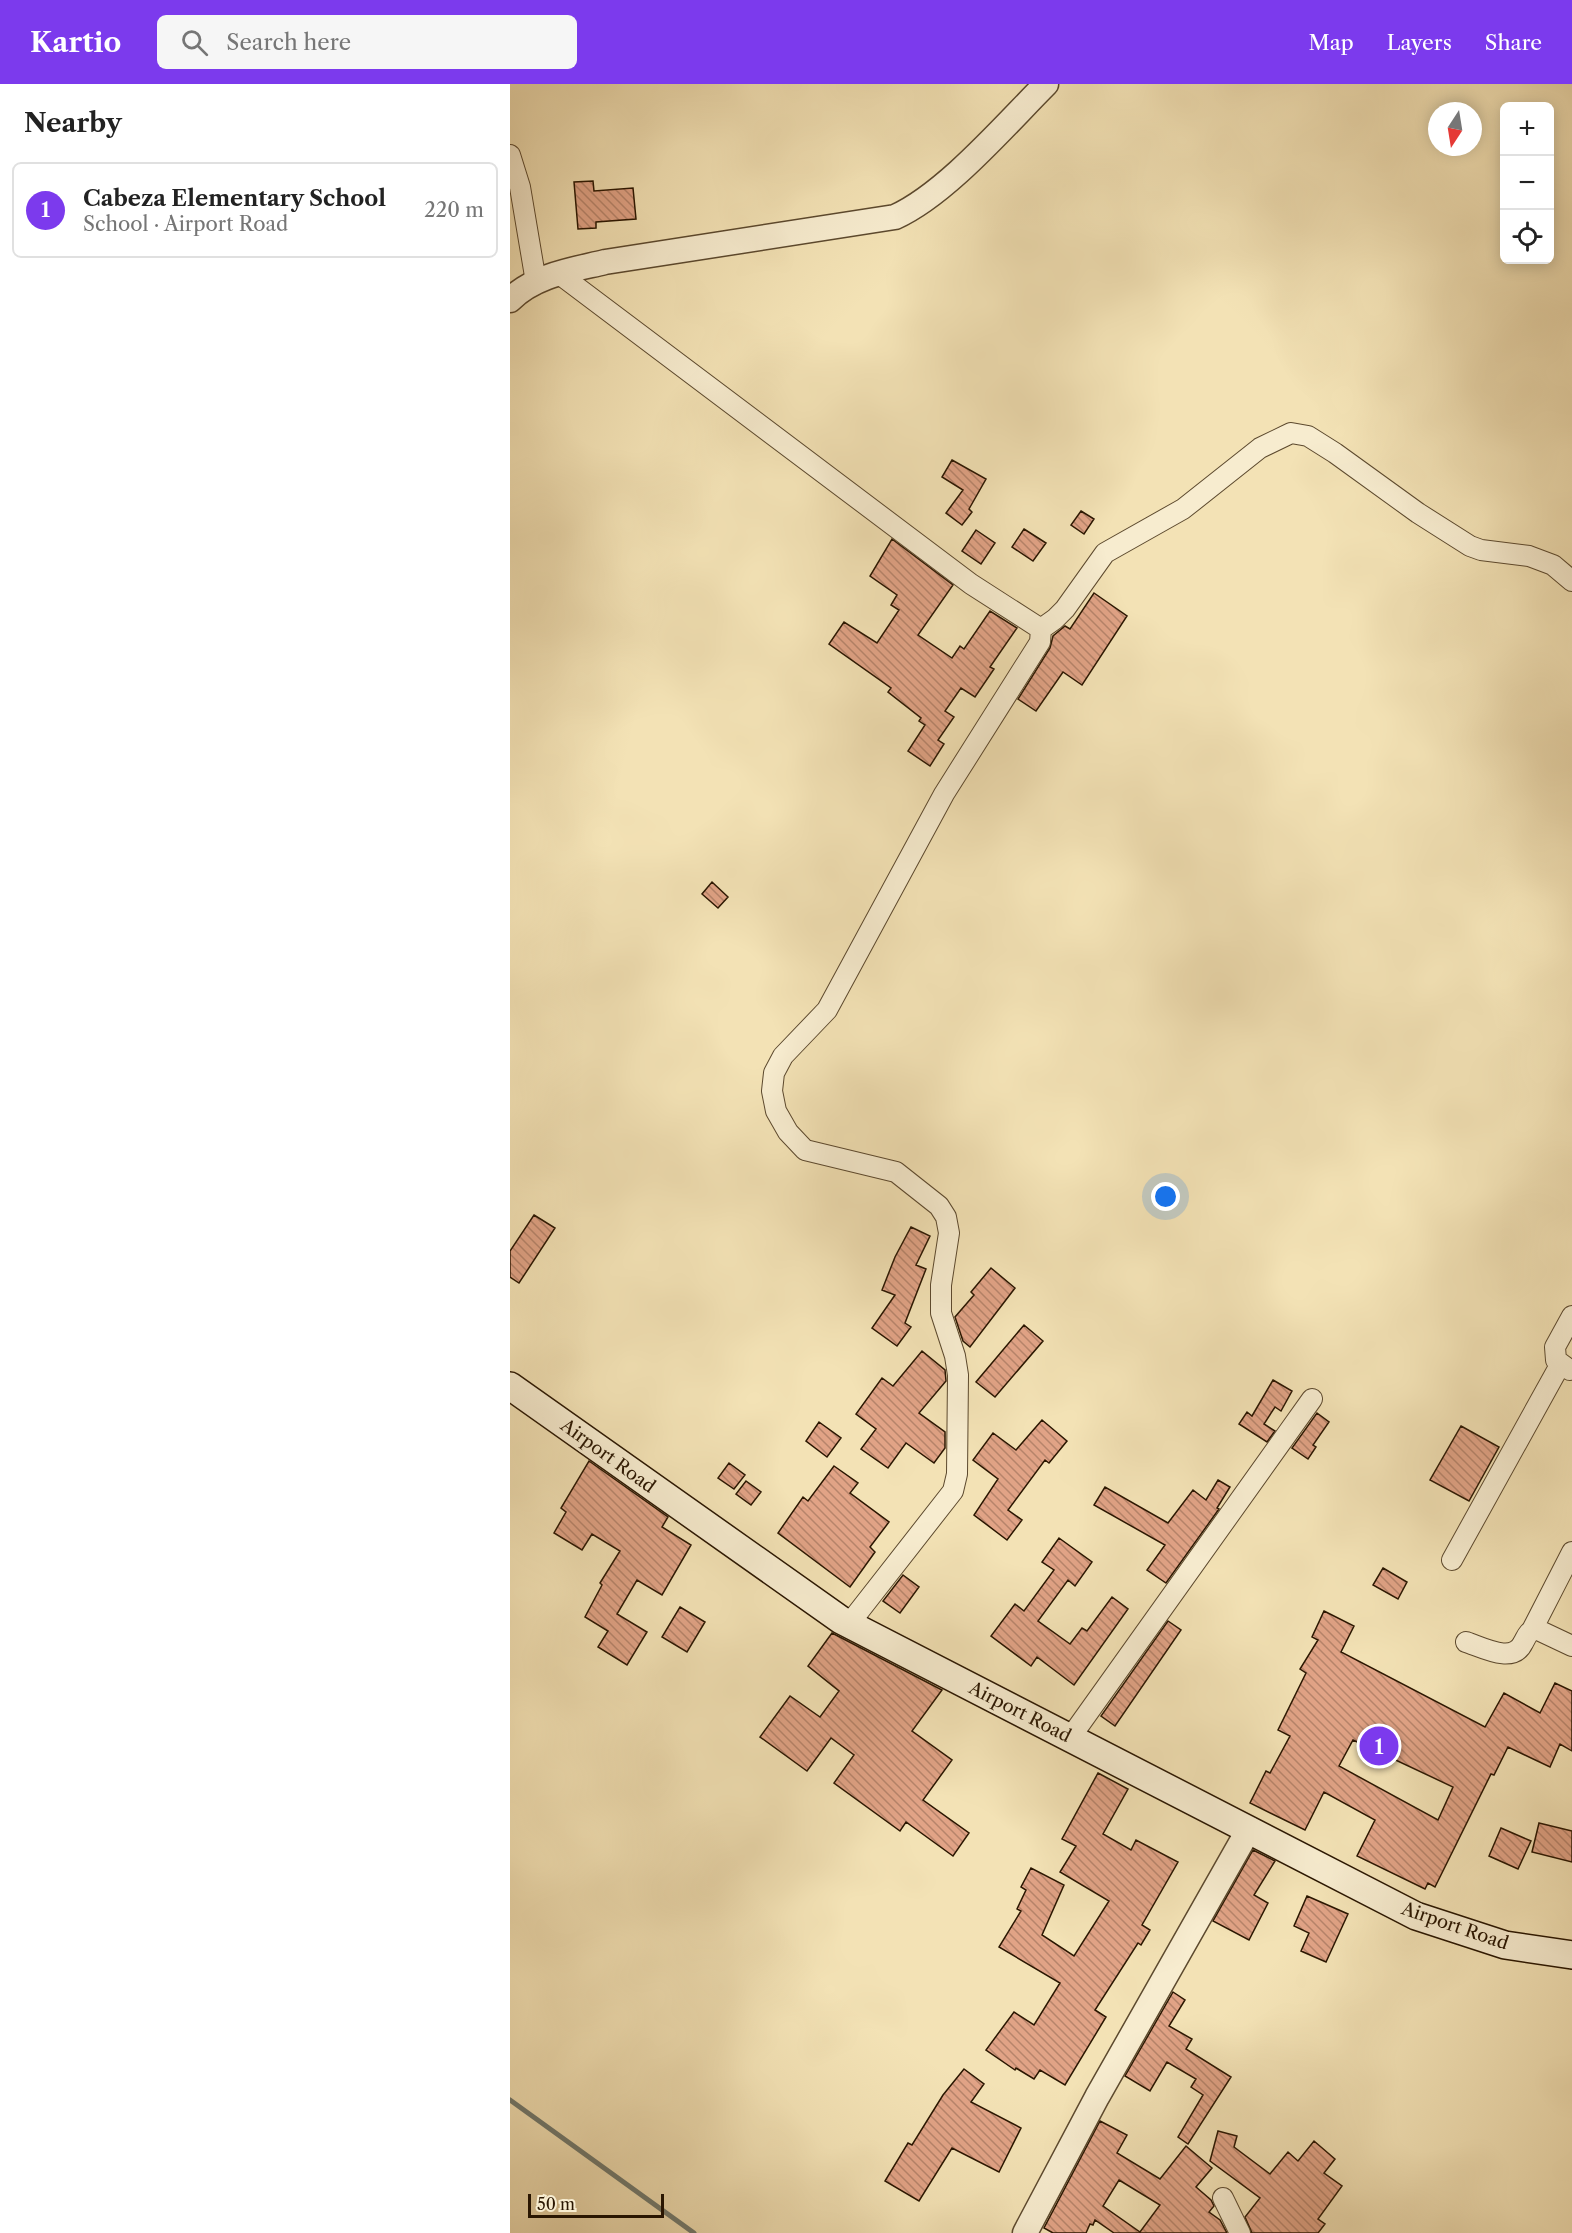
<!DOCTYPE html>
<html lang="en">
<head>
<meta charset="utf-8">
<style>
	body { margin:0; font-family:"Libre Caslon Text",serif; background:#f6f6f6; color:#222 }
	.controls { position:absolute; right:18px; top:18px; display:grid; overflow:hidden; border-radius:9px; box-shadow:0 3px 15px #0003 }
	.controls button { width:54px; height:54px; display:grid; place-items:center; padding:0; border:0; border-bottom:2px solid #e0e0e0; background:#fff; color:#222; font:30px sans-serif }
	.compass { position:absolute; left:918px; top:18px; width:54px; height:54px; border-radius:50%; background:#fff; box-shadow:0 3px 15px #0003; rotate:192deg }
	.scale { position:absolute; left:18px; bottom:15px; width:136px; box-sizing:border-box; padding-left:6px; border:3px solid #2a1601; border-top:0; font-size:16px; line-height:21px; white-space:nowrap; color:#2a1601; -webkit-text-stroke:4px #f7eccf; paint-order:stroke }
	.you { position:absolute; left:656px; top:1113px; width:21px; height:21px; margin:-15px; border:4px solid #fff; border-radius:50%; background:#1a73e8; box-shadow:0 0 0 9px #1a73e833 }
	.badge { display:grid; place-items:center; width:39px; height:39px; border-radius:50%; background:#7c3aed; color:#fff; font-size:20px; font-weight:700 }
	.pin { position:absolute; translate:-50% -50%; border:3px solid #fff; box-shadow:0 2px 6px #0006 }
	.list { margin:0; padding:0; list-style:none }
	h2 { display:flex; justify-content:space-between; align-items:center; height:78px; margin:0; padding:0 24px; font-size:26px }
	h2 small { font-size:20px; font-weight:400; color:#767676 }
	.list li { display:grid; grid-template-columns:39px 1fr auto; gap:18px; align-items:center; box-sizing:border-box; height:96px; margin:0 12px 12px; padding:0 12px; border:2px solid #e0e0e0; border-radius:9px }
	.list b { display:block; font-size:22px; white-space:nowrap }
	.list p { margin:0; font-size:20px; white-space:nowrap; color:#767676 }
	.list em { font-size:20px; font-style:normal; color:#767676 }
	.icon { flex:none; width:33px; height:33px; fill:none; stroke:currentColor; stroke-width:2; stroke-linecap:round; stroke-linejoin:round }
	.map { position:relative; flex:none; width:1062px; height:2149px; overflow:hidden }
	header { display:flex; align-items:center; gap:36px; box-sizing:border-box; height:84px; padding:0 30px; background:#7c3aed; color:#fff }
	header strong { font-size:28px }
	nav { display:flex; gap:33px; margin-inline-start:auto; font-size:21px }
	.search { width:420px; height:54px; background:#f6f6f6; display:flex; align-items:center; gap:15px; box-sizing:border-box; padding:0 21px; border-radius:9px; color:#767676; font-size:22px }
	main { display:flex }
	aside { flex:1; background:#fff }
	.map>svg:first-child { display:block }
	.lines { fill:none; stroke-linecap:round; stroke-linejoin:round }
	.stream { stroke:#717a6f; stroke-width:5 }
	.building { fill:url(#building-back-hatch); stroke:#2a1601; stroke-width:1.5; fill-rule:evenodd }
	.minor-casing { stroke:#5c492e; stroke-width:22 }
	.tertiary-casing { stroke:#5c492e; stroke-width:27 }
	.secondary-casing { stroke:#2a1601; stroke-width:30 }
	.minor { stroke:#f7eccf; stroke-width:20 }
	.tertiary { stroke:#f7eccf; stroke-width:24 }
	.secondary { stroke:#f7eccf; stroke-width:27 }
	.labels { text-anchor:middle; stroke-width:5; stroke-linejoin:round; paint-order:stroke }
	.street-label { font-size:18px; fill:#2a1601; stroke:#f7eccf }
</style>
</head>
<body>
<header>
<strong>Kartio</strong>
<div class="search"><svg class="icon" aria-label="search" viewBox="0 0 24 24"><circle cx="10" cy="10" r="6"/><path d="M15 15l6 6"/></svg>Search here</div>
<nav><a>Map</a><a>Layers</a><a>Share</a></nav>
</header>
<main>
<aside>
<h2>Nearby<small></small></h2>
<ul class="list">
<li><span class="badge">1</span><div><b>Cabeza Elementary School</b><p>School · Airport Road</p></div><em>220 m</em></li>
</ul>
</aside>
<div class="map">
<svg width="1062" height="2149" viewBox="0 0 1062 2149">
	<defs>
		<pattern id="building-back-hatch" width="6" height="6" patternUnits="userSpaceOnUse" patternTransform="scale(1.5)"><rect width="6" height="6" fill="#e1a386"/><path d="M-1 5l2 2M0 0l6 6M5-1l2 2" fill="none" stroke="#b7846b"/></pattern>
	</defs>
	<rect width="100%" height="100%" fill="#f3e2b5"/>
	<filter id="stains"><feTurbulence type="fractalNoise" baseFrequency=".00333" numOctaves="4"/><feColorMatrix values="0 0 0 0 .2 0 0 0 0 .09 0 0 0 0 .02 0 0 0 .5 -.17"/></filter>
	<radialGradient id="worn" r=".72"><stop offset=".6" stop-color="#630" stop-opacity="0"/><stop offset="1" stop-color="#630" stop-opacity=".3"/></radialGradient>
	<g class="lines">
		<path class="stream" d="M0,2016L184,2149"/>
	</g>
	<path class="building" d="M83,97L84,107L123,104L126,135L86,138V144L68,145L64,98Z
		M442,376L476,395L459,425L462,428L452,441L436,429L453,406L432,393Z
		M571,427L584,435L574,450L561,441Z
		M514,445L536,459L523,477L502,463Z
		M466,446L485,459L471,480L452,467Z
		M382,455L443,501L408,551L442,574L450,562L454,565L480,527L507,544L480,583L484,585L465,613L451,604L435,627L444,633L428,656L434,660L420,682L398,667L415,641L409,637L411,634L378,608L381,604L319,560L334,538L367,559L389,526L381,521L387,511L360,492Z
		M584,509L617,532L572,601L553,588L526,627L508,615L540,564L543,552L555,542L560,545Z
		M202,798L218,813L208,824L192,810Z
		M24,1131L45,1144L9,1199L0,1193V1167Z
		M401,1143L420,1152L406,1181L416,1185L395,1239L401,1243L387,1262L362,1244L385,1211L372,1206L385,1173Z
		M481,1184L505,1204L460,1263L453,1257L445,1233L464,1211L461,1208Z
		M514,1241L533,1257L485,1313L466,1298Z
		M412,1267L435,1286L436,1297L409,1329L435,1348V1364L424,1379L396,1359L378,1384L351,1365L366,1345L346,1330L372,1294L383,1302Z
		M763,1296L782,1307L771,1327L765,1323L754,1340L765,1347L757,1358L729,1340L737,1328L742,1332Z
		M807,1329L819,1338L803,1361L806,1363L798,1375L782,1364Z
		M532,1336L557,1357L539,1379L535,1376L498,1426L512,1436L497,1456L464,1431L488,1395L463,1376L483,1349L506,1366Z
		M309,1338L331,1354L317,1373L296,1357Z
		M951,1342L989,1363L959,1417L920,1396Z
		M79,1377L158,1433L152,1443L181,1461L152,1511L127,1496L107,1530L137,1548L117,1581L88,1563L98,1547L75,1533L92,1501L90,1499L110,1467L82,1450L72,1466L44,1449L56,1428L51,1424Z
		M219,1379L235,1391L224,1405L208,1394Z
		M324,1382L348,1399L340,1409L379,1438L360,1463L365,1468L340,1503L268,1449L293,1413L298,1417Z
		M708,1396L720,1403L707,1424L709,1425L656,1499L637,1486L655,1461L584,1421L595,1403L658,1439L683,1406L696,1416Z
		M236,1397L251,1408L241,1421L226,1410Z
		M549,1454L582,1478L565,1502L558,1496L528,1537L560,1560L572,1544L577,1547L602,1513L618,1525L564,1601L527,1573L521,1582L481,1552L505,1520L514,1527L544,1486L532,1478Z
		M873,1484L897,1498L888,1515L863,1501Z
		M393,1491L409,1503L390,1529L373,1517Z
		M170,1523L195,1538L177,1568L152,1553Z
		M814,1527L844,1542L831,1568L975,1643L994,1609L1030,1629L1045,1599L1062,1607V1667L1050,1660L1040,1683L998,1663L984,1691L981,1690L925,1803L918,1799L915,1805L847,1772L865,1736L814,1708L795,1746L740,1719L756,1687L760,1689L780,1652L768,1646L796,1589L790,1585L808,1556L802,1553ZM843,1656L943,1703L928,1736L829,1682Z
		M658,1537L671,1546L605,1642L591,1632Z
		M322,1549L432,1606L402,1647L442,1676L413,1716L459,1749L443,1772L396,1738L390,1747L324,1699L344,1671L321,1654L297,1687L250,1653L280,1612L310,1633L329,1607L298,1582Z
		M588,1689L618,1705L593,1750L621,1766L626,1756L668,1778L632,1841L640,1846L631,1861L628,1859L585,1926L596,1933L555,2001L530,1986L524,1995L506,1984L505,1986L476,1966L504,1928L524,1941L550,1899L489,1863L511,1827L507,1825L516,1806L511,1803L521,1784L554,1801L532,1851L564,1872L599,1817L550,1788L566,1762L552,1755Z
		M1029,1739L1062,1747V1778L1022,1768Z
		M991,1744L1021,1757L1008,1785L979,1772Z
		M743,1766L765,1777L744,1811L758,1819L739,1856L703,1837Z
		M797,1812L838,1830L816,1878L791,1867L799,1849L784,1842Z
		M663,1908L675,1916L659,1942L682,1955L676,1965L721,1993L678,2060L668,2053L693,2011L681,2003L686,1995L657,1978L640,2007L615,1992Z
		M454,1985L474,2000L461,2018L511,2044L489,2088L442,2064L409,2117L375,2097L398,2059L402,2061L433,2011Z
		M590,2037L617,2051L607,2069L650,2095L676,2062L702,2084L686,2103L701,2116L704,2122L699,2128L710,2136L717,2149H604L585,2136L583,2141L580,2140L576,2149H543L534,2144ZM609,2096L650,2121L630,2148L593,2122Z
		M708,2047L727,2052L724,2063L760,2090L778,2068L788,2077L804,2057L825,2075L814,2089L832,2102L808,2135L815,2140L808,2149H742L735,2133L750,2114L700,2077Z"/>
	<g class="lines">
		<defs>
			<path id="minor" d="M0,71L10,103L26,198
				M48,189L461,500L531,545L530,558L434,710L317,926L273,972L264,989L262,1007L266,1027L278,1048L295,1066L386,1088L429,1122L436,1133L439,1149L431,1201V1229L445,1272L448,1291L447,1390L443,1407L339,1540
				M531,545L545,535L555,525L595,469L673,425L750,364L781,349L798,352L825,369L908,429L960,462L971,466L1019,472L1043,481L1062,497
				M1060,1286L1046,1276L1045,1263L1062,1232
				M942,1476L1050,1281
				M1022,1546L1062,1468
				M956,1558C974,1564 1003,1580 1013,1559C1017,1552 1018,1547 1026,1545L1062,1562
				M560,1654L802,1315
				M713,2114L730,2149"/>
			<path id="tertiary" d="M0,216C25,191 62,186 95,178L385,133C436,110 495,41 536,0
				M515,2149L587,2013L739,1745"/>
			<path id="secondary" d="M0,1302L331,1536L906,1832L995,1861L1062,1871"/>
		</defs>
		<use href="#minor" class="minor-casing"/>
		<use href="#tertiary" class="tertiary-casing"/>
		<use href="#secondary" class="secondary-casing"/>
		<use href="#minor" class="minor"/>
		<use href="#tertiary" class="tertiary"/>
		<use href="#secondary" class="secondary"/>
	</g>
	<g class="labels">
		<g class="street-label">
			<text transform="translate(98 1372) rotate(36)" y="6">Airport Road</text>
			<text transform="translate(510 1628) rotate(27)" y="6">Airport Road</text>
			<text transform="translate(945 1842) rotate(19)" y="6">Airport Road</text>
		</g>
	</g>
	<rect width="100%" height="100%" filter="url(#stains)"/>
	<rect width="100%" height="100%" fill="url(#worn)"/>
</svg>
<div class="controls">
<button>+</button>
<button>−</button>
<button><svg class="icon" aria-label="locate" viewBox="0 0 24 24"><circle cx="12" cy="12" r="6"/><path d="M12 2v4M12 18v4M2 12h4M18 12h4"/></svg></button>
</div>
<svg class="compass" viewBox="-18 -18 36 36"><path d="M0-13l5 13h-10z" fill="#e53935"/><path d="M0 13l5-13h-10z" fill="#767676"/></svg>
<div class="scale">50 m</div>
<div class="you"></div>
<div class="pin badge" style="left:869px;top:1662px">1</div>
</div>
</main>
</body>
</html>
